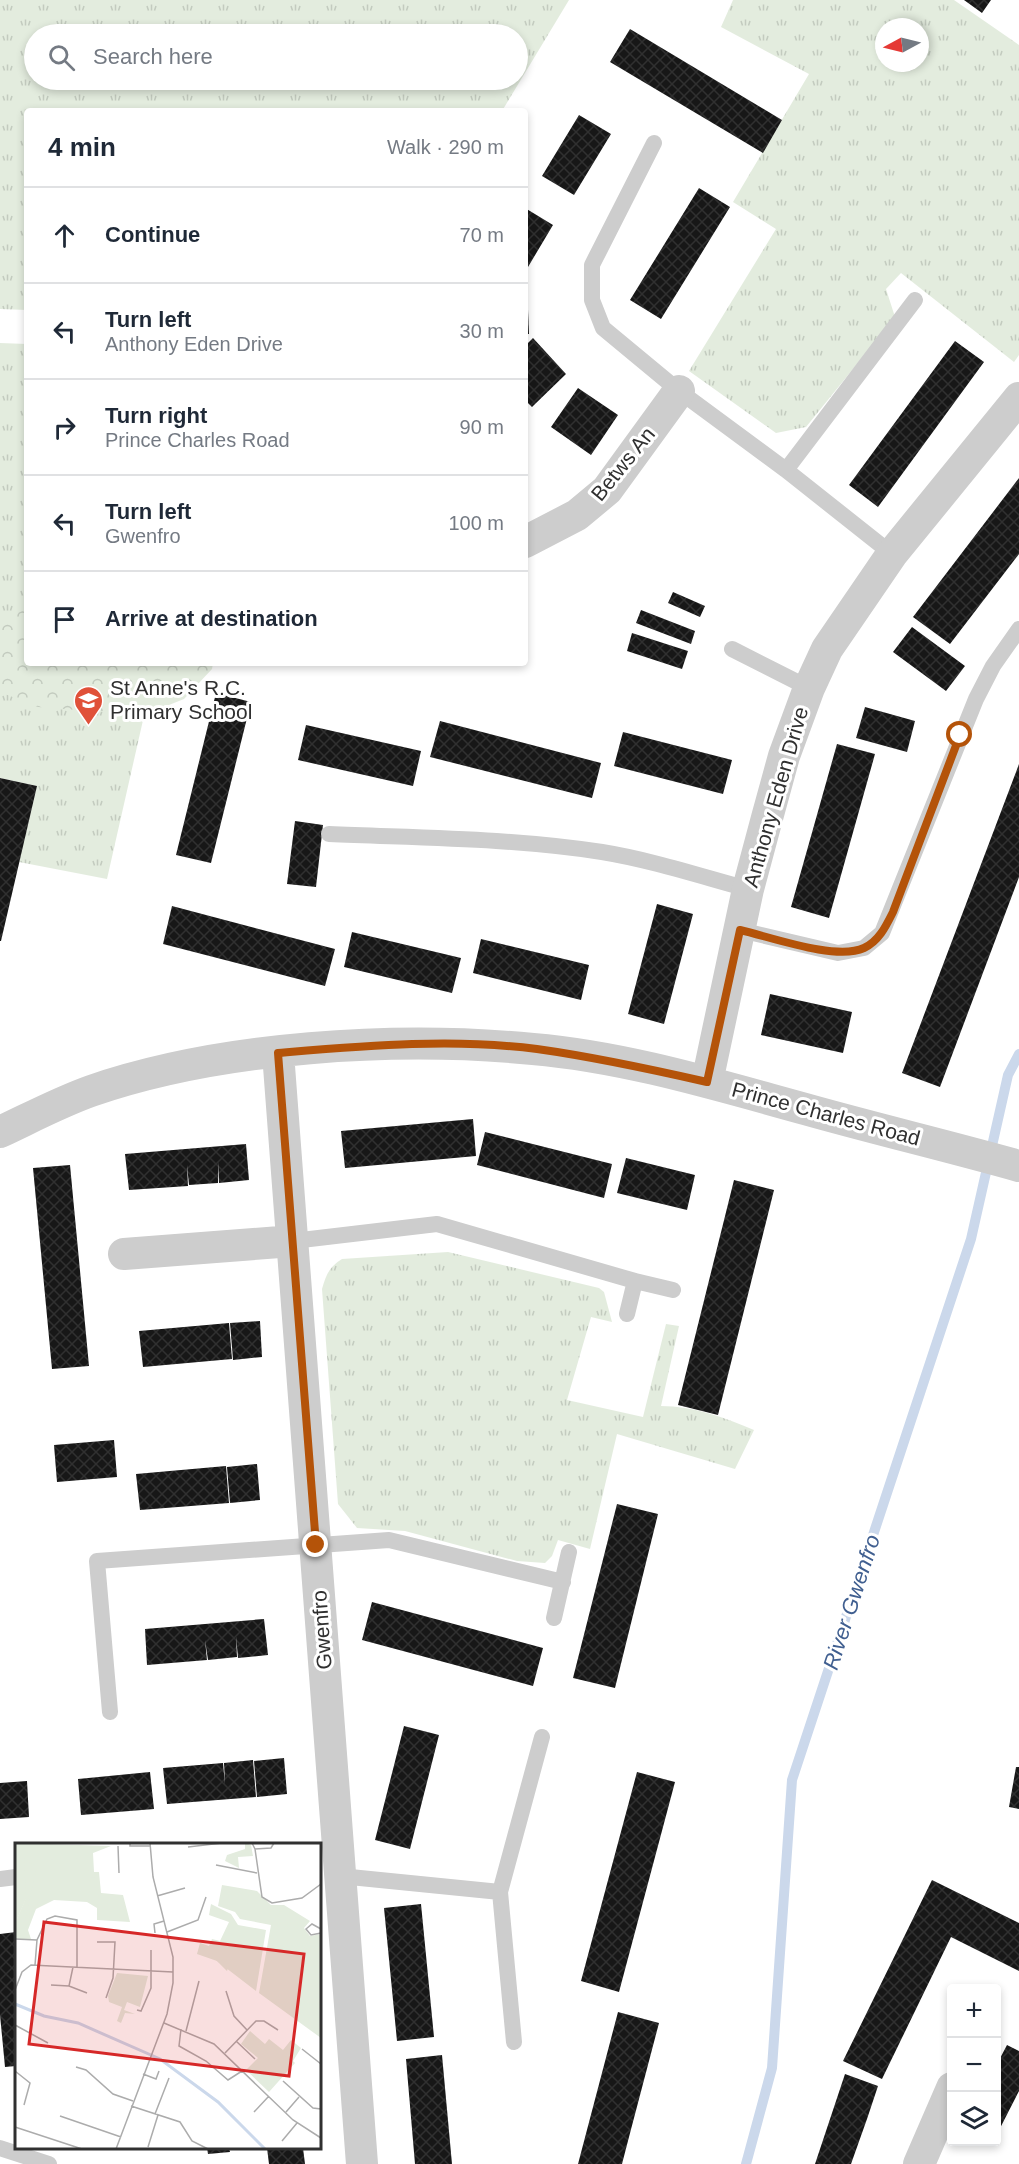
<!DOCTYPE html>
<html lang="en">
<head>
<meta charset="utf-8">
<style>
	body { margin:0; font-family:Helvetica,sans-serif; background:#f2f2f3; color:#1f2937 }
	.controls { position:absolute; right:18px; bottom:18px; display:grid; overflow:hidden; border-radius:6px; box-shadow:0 3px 9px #0003 }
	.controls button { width:54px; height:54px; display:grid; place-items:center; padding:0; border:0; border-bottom:2px solid #e0e1e3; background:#fff; color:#1f2937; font:30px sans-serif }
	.compass { position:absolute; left:875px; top:18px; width:54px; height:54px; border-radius:50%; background:#fff; box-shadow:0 3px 9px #0003; rotate:263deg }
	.stop { position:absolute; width:18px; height:18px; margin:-14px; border:4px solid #b45309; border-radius:50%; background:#fff }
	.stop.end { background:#b45309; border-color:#fff; box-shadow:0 2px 6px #0008 }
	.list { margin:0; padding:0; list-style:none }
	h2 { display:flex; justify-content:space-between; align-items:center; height:78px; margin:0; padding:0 24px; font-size:26px }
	h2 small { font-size:20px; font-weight:400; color:#747a83 }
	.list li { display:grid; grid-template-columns:39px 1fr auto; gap:18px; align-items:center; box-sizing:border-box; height:96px; padding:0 24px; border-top:2px solid #e0e1e3 }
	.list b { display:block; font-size:22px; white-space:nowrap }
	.list p { margin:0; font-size:20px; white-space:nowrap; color:#747a83 }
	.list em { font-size:20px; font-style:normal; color:#747a83 }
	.icon { flex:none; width:33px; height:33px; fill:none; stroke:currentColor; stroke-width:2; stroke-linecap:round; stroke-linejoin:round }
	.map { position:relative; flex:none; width:1019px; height:2164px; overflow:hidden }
	.search { position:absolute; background:#fff; box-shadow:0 3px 9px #0003; left:24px; top:24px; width:504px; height:66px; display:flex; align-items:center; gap:15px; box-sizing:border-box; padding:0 21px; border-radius:33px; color:#747a83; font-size:22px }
	.panel { position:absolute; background:#fff; box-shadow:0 3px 9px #0003; left:24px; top:108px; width:504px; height:558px; border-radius:6px }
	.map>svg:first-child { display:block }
	.grass { fill:url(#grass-tufts); fill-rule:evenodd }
	.forest { fill:url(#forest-crowns) }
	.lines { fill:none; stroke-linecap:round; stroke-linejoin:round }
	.stream { stroke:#cbd8eb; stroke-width:10 }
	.building { fill:url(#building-cross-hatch) }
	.service { stroke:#cdcdcd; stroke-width:16 }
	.minor { stroke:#cdcdcd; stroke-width:32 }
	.route { stroke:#b45309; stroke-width:8 }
	.labels { text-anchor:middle; stroke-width:6; stroke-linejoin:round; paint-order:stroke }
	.street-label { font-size:21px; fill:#303030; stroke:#fff }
	.poi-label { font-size:21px; fill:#303030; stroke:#fff; text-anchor:start }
	.water-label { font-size:22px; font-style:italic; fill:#405f90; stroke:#fff }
	.inset-river { fill:none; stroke:#cbd8eb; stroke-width:3 }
	.inset-road { fill:none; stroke:#acacac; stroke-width:1.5 }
	.view { fill:#d62828; fill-opacity:0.15; stroke:#d62828; stroke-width:3 }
	.inset-edge { fill:none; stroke:#303030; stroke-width:3 }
</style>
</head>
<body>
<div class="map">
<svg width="1019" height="2164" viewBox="0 0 1019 2164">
	<defs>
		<pattern id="grass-tufts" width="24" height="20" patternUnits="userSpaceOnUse" patternTransform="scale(1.5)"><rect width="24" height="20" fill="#e3ecde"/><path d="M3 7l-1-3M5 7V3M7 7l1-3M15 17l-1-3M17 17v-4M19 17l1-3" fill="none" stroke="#c3cbbf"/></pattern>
		<pattern id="forest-crowns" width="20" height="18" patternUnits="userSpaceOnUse" patternTransform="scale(1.5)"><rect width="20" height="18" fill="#e3ecde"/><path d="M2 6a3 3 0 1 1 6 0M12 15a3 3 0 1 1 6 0" fill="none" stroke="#c3cbbf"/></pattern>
		<pattern id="building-cross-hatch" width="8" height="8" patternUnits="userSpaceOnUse" patternTransform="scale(1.5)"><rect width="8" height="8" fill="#171717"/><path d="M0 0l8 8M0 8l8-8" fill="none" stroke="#303030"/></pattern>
	</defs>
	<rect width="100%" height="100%" fill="#fff"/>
	<path class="grass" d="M0,0H569L502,111H27V310L0,309ZM34,34H518V80H34Z
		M733,0H954L1019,45V355L1014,362L901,273L886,289L895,317L806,427L776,433L689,371L776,229L733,202L809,74L721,27ZM884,27H920V63H884Z
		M0,343L27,344V663L146,707L107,879L19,862L37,786L0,778Z
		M448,1252L599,1288L604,1292L612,1322L591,1317L567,1400L643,1417L666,1324L679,1326L661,1406C694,1406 723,1417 754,1430L735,1469L617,1434L590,1549L558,1540L552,1556L545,1563L517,1561L405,1531L357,1528L338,1504L322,1289C326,1275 329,1267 342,1259Z"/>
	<path class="forest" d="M27,609V663H213L212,669L184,699L144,715L38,707L0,692V619Z"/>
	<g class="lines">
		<path class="stream" d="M746,2164L772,2068L792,1780L971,1239L1008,1075L1019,1054"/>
	</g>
	<path class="building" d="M964,0H991L982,13Z
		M630,29L782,120L763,153L610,62Z
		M579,115L611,134L574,195L542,176Z
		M699,188L730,207L661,319L630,300Z
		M525,208L553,225L528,267L525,265Z
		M525,285H527L529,334H525Z
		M533,338L566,374L532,407L525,400V346Z
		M955,341L984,362L878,507L849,485Z
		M578,388L618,415L591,455L551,427Z
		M1019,478V554L950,644L913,617Z
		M673,592L705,606L700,617L668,603Z
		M641,610L695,631L691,644L636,623Z
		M912,627L965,666L946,691L893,652Z
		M632,633L688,651L682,669L627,651Z
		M216,693L251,702L211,863L176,855Z
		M865,707L915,721L907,752L856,738Z
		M440,721L601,763L592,798L430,757Z
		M306,725L421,751L413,786L298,760Z
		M623,732L732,760L723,794L614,766Z
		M837,744L875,754L829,918L791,907Z
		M1019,764V877L940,1087L902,1073Z
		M0,778L37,786L1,941H0Z
		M295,821L323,825L316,887L287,884Z
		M657,904L693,914L664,1024L628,1014Z
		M172,906L335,949L325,986L163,944Z
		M352,932L461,958L452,993L344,967Z
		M481,939L589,965L581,1000L473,973Z
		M770,994L852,1012L843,1053L761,1035Z
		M473,1119L476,1156L345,1168L341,1131Z
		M485,1132L612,1164L604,1198L477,1165Z
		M246,1144L249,1180L219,1183L218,1162V1183L189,1185L187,1165L188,1186L129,1190L125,1154Z
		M626,1158L695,1175L687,1210L617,1193Z
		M70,1165L89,1366L52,1369L33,1168Z
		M734,1180L774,1190L718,1415L678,1405Z
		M260,1321L262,1357L233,1360L230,1323Z
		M229,1323L232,1359L143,1367L139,1331Z
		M114,1440L117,1477L57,1482L54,1445Z
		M257,1464L260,1500L230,1503L227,1467Z
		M226,1466L229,1503L140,1510L136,1474Z
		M617,1504L658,1514L615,1688L573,1678Z
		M372,1602L543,1648L533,1686L362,1640Z
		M264,1619L268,1655L238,1658L236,1636L237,1657L208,1660L205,1640L207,1660L147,1665L145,1629Z
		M404,1726L439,1735L410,1849L375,1840Z
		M284,1758L287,1794L257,1797L254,1761Z
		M253,1760L256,1797L167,1804L163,1768L223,1763L225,1784L224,1763Z
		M1016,1767H1019V1809L1009,1807Z
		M150,1772L154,1809L81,1815L78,1779Z
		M637,1772L675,1782L619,1992L581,1981Z
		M27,1781L29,1817L0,1819V1783Z
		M932,1880L1019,1923V1971L951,1937L882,2079L843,2061Z
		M421,1904L434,2037L397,2041L384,1908Z
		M16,1932V2066L5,2067L0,2015V1934Z
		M618,2012L659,2023L629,2137L622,2164H578Z
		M1007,2045L1019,2051V2091L996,2136V2066Z
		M442,2055L452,2164H415L406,2059Z
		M845,2074L878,2086L867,2119L851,2164H815Z
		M207,2148H229L230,2152L208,2154Z
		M267,2148H303L305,2164H269Z"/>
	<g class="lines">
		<path class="service" d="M654,143L592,265V300L603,328L679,391L786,470L892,554
			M786,470L915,300
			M732,649L809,688
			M329,834C420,838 512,838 602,852C651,860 700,876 748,889
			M740,930L838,953L864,948L882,933L976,699L993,666L1019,629
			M293,1241L437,1224L635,1281L627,1314
			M635,1281L673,1290
			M554,1618L569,1552
			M110,1712L97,1561L389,1540L563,1582
			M340,1876L500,1892
			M0,1879L16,1877
			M514,2042L500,1892L542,1737
			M0,2148L49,2164"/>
		<path class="minor" d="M525,542L577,515L607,490L679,391
			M278,1053L362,2164
			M707,1082L748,889L767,818L784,756L809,688L827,649L892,554L1019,398
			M0,1132C30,1118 60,1102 91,1091C222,1046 396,1036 533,1049C626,1057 717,1085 805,1109C876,1129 948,1146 1019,1166
			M124,1254L293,1241
			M919,2164L952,2088"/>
	</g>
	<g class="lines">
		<path class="route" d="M316,1545L278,1053C363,1046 452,1038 537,1049C594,1057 650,1069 707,1082L740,930C771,937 836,961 864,948C879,941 886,926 893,912L960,735"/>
	</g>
	<defs>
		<symbol id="school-pin" viewBox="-11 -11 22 30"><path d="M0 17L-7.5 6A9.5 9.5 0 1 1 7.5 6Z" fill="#e05139" stroke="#fff"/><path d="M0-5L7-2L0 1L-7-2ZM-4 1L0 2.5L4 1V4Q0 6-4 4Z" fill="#fff"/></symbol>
	</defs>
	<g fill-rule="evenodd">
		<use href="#school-pin" x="72" y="684" width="33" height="45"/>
	</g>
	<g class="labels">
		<g class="street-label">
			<text transform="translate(623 464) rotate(-51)" y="7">Betws An</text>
			<text transform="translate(776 797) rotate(-74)" y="7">Anthony Eden Drive</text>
			<text transform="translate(826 1114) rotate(15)" y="7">Prince Charles Road</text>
			<text transform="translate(322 1630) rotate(-94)" y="7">Gwenfro</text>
		</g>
		<g class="poi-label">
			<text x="110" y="695">St Anne's R.C.<tspan x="110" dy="24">Primary School</tspan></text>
		</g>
		<g class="water-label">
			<text transform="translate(851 1602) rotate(-72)" y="8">River Gwenfro</text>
		</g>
	</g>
	<g transform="translate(15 1843)">
		<rect width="306" height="306" fill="#fff"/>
		<path d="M0,0L96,3L78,10L79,29H84L86,50L108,52L115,79L82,77V65L72,59L39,57L21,66L13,87L16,96H0V81L11,56L0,65L9,15H0ZM230,0L236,2L238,13L223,14L224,25L210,18L212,12L230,6ZM207,42L242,48L256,62H269L295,78L289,85L295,93L306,91V195L244,150L256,82L225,76L220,69L203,63ZM196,61L216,71L223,82L251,87L241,148L202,118L182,111L185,100L194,103L197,96L205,98L214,79L194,72ZM102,130L133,133L125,164L112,159L109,167L120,171L110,170L106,180L102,178L107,164L94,159L93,153ZM235,188L250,201L254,196L268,207L276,197L286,205L278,218L280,220L254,249L231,227L243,215L226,201Z" fill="#e3ecde"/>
		<path d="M68,15L76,34L81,35V61L24,23L31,17ZM9,16L22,23L10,78L0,96V81L11,55ZM211,99L217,113L212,128L201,117L204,105Z" fill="#e3ecde"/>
		<path d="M0,15H9L11,56L0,81Z" fill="#e3ecde"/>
		<path class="inset-river" d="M0,161L29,173L63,180L145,216L203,259L250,306"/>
		<path class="inset-road" d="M115,0V3H135M237,0L240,6L256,5L259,0M103,3L104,30M173,4L207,0M240,6L247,54L257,60L287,55L306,41M201,22L242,30M142,53L170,45M306,86L297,81L291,86L296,92L306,90M152,89L183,77L191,54M140,90L139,81L149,78M0,96L22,97M82,99H100L98,135L91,155M20,122L22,97L32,76L40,73L62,77V124M36,142L54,143L72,150M54,143L58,124M0,147L7,129L16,122L158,129M211,148L219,173L232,187M122,167L126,168L136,145V107M149,180L199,201L278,277L306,295M0,182L33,200M166,186L164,203L191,218L213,237L227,228M171,188L184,138M221,198L240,216M287,206L306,221M210,210L241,178H249L263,187M61,224L71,227L98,251L118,258M0,228L15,240L9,262M128,231L141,236L144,228M268,238L298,265L306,266M116,263L165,279L177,298L193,306M239,269L254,253M271,269L284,254M140,271L154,235M45,273L106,294M0,284L67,306M267,298L282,280M133,304L143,272M101,306L152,171L158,140V114L138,34L135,0"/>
		<path class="view" d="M29,79L289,111L274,233L14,201Z"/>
		<rect width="306" height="306" class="inset-edge"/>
	</g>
</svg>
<div class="controls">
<button>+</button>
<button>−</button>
<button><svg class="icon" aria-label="layers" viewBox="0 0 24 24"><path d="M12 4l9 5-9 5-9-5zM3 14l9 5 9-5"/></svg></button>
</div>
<svg class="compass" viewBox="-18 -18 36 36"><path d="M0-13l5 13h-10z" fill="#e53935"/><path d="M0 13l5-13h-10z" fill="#747a83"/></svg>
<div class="stop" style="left:960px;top:735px"></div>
<div class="stop end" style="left:316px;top:1545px"></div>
<div class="search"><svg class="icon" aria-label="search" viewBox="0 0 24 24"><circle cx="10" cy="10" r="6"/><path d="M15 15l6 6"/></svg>Search here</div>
<section class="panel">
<h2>4 min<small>Walk · 290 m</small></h2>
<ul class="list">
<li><svg class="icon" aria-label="ahead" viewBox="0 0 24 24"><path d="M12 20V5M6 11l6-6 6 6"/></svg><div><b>Continue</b></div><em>70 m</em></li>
<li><svg class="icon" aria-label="left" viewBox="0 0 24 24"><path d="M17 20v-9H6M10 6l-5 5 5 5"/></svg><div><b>Turn left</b><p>Anthony Eden Drive</p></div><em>30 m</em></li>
<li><svg class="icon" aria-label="right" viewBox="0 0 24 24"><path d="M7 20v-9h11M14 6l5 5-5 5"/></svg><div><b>Turn right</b><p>Prince Charles Road</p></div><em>90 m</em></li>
<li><svg class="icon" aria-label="left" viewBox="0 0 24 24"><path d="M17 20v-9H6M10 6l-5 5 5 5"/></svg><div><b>Turn left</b><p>Gwenfro</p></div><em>100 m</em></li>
<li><svg class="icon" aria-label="arrive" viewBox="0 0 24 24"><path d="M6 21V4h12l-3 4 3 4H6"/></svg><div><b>Arrive at destination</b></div></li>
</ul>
</section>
</div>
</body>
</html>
